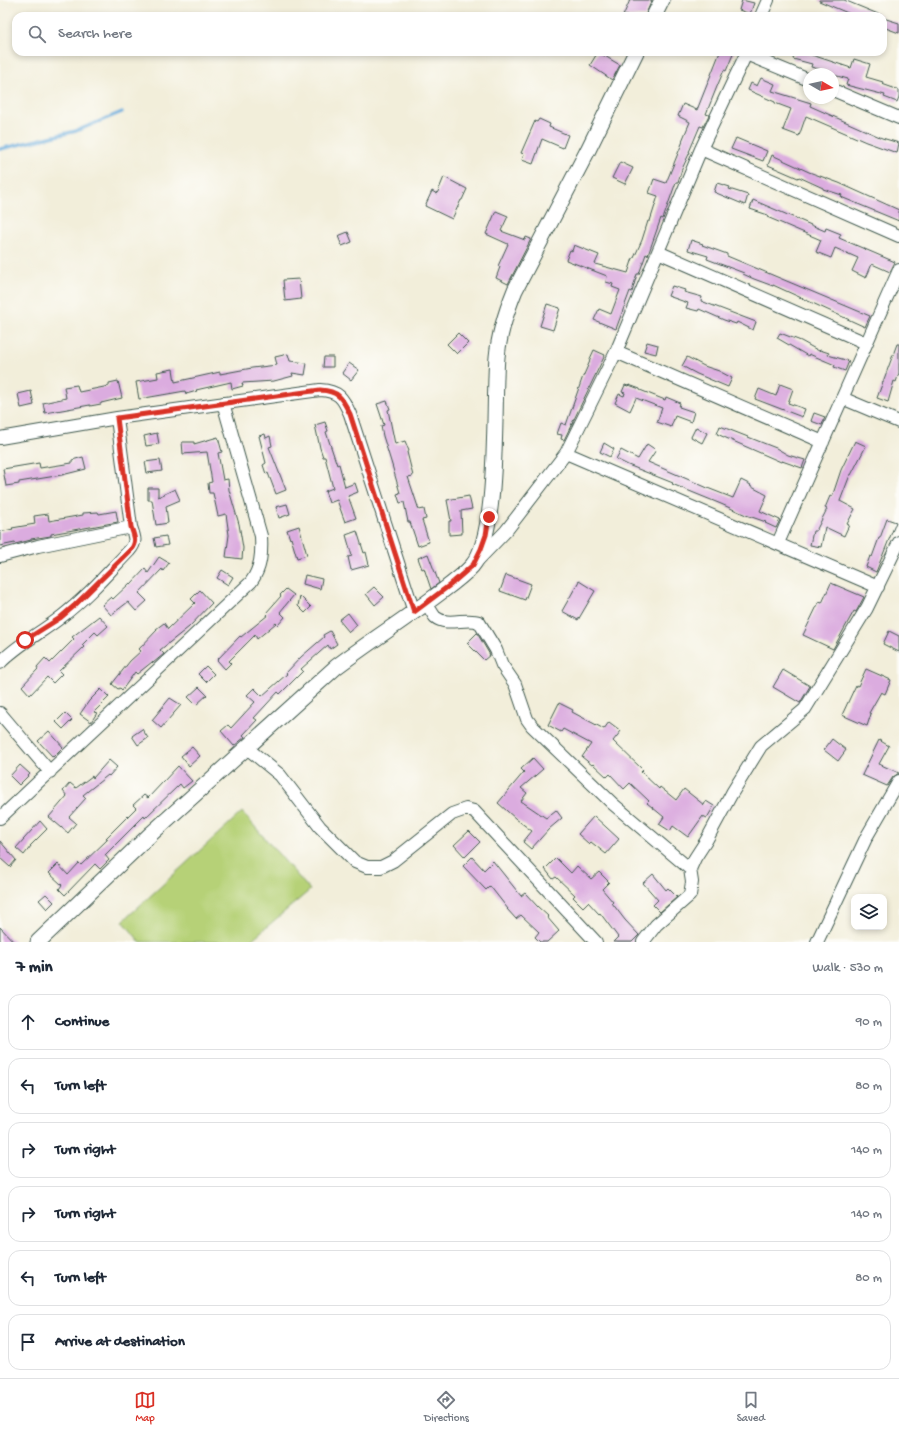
<!DOCTYPE html>
<html lang="en">
<head>
<meta charset="utf-8">
<style>
	body { margin:0; font-family:"Gochi Hand",sans-serif; background:#f6f6f7; color:#1f2937 }
	.controls { position:absolute; right:12px; bottom:12px; display:grid; overflow:hidden; border-radius:8px; box-shadow:0 2px 6px #0003 }
	.controls button { width:36px; height:36px; display:grid; place-items:center; padding:0; border:0; border-bottom:1px solid #e0e1e3; background:#fff; color:#1f2937; font:20px sans-serif }
	.compass { position:absolute; left:803px; top:68px; width:36px; height:36px; border-radius:50%; background:#fff; box-shadow:0 2px 6px #0003; rotate:99deg }
	.stop { position:absolute; width:12px; height:12px; margin:-9px; border:3px solid #d93025; border-radius:50%; background:#fff }
	.stop.end { background:#d93025; border-color:#fff; box-shadow:0 1px 4px #0008 }
	.list { margin:0; padding:0; list-style:none }
	h2 { display:flex; justify-content:space-between; align-items:center; height:52px; margin:0; padding:0 16px; font-size:17px }
	h2 small { font-size:13px; font-weight:400; color:#747a83 }
	.list li { display:grid; grid-template-columns:26px 1fr auto; gap:12px; align-items:center; box-sizing:border-box; height:56px; margin:0 8px 8px; padding:0 8px; border:1px solid #e0e1e3; border-radius:12px }
	.list b { display:block; font-size:15px; white-space:nowrap }
	.list em { font-size:13px; font-style:normal; color:#747a83 }
	.icon { flex:none; width:22px; height:22px; fill:none; stroke:currentColor; stroke-width:2; stroke-linecap:round; stroke-linejoin:round }
	.map { position:relative; flex:none; width:899px; height:942px; overflow:hidden }
	.search { position:absolute; background:#fff; box-shadow:0 2px 6px #0003; left:12px; right:12px; top:12px; height:44px; display:flex; align-items:center; gap:10px; box-sizing:border-box; padding:0 14px; border-radius:12px; color:#747a83; font-size:15px }
	.sheet { height:436px; background:#fff }
	nav { display:flex; justify-content:space-around; align-items:center; box-sizing:border-box; height:56px; border-top:1px solid #e0e1e3; background:#fff; font-size:11px; color:#747a83 }
	nav a { display:grid; justify-items:center; gap:2px }
	nav .on { color:#d93025 }
	.map>svg:first-child { display:block }
	.green { fill:#b6d177; stroke:#6a8756 }
	.lines { fill:none; stroke-linecap:round; stroke-linejoin:round }
	.stream { stroke:#66aadb; stroke-width:3.5 }
	.building { fill:#dbacdf }
	.minor-casing { stroke:#3f584d; stroke-width:14 }
	.tertiary-casing { stroke:#3f584d; stroke-width:17 }
	.minor { stroke:#fff; stroke-width:12 }
	.tertiary { stroke:#fff; stroke-width:15 }
	.route { stroke:#d93025; stroke-width:5 }
</style>
</head>
<body>
<div class="map">
<svg width="899" height="942" viewBox="0 0 899 942">
	<rect width="100%" height="100%" fill="#fdfcf7"/>
	<filter id="ink" filterUnits="userSpaceOnUse"><feTurbulence type="fractalNoise" baseFrequency=".025" numOctaves="2"/><feDisplacementMap in="SourceGraphic" scale="8" xChannelSelector="R" yChannelSelector="G"/><feConvolveMatrix kernelMatrix="1 2 1 2 8 2 1 2 1" color-interpolation-filters="sRGB"/></filter>
	<filter id="wash" filterUnits="userSpaceOnUse"><feTurbulence type="fractalNoise" baseFrequency=".012" numOctaves="4" result="noise"/><feDisplacementMap in="SourceGraphic" scale="16" xChannelSelector="R" yChannelSelector="G"/><feGaussianBlur stdDeviation="0.9" result="paint"/><feColorMatrix in="noise" values="0 0 0 0 0 0 0 0 0 0 0 0 0 0 0 0 0 1.4 0 .05"/><feComposite in="paint" operator="in"/></filter>
	<g filter="url(#wash)">
		<rect width="100%" height="100%" fill="#f2eeda"/>
		<path class="green" d="M242,812L310,890L249,942H140L123,921Z"/>
		<g class="lines">
			<path class="stream" d="M0,149L76,131L122,112"/>
		</g>
		<g id="blocks">
			<path class="building" d="M630,0H652L645,16H623Z
				M742,0L754,3L750,14L739,10Z
				M819,0H844L883,16H855L819,1Z
				M883,18L899,23V33L883,27Z
				M598,52L620,65L612,80L590,65Z
				M720,52H734L726,71L724,70L716,89L706,114L709,115L703,127L700,126L689,152H690L682,169L678,182H676L663,219L661,218L648,255L646,254L639,274H637L632,292L630,291L616,329L594,320L599,309L611,314L620,290L612,287L613,284L606,282L607,276L566,260L570,250L572,251L574,245L599,255L595,264L628,273L633,258H634L642,240L648,221H650L658,196L649,193L654,179L666,183L683,141H682L690,122L678,116L683,104L697,110Z
				M795,52H810L809,54L851,68L854,59L870,64L866,77L883,82L882,84L899,90V97L897,102L884,97L885,95L846,85L848,79L830,74L831,72L811,67L812,64L793,59Z
				M761,78L775,84L772,91L811,103L810,106L882,138L899,143L897,153L866,142L806,116L799,136L783,130L791,109L775,103V102L748,90L751,83L757,86Z
				M539,119L550,124L549,127L568,135L563,148L542,139L533,164L522,160L524,154L521,153L535,121L537,122Z
				M736,138L767,151L763,161L731,149Z
				M772,155L809,172L839,183L899,210V221L841,197L842,195L823,189V188L799,177L798,178L768,165Z
				M620,162L633,168L625,184L612,178Z
				M444,177L467,189L462,200H461L452,219L425,206L432,191L437,194Z
				M717,183L730,187L729,189L748,195L745,205L714,192Z
				M753,200L825,231L826,228L841,234L839,238L895,262L890,272L872,264L866,278L852,271L858,258L835,248L831,258L816,252L821,240L767,217L768,215L750,209Z
				M496,211L508,216L501,231L525,240L526,237L531,239L508,284L496,278L500,267L498,266L508,244L486,234Z
				M348,232L352,242L342,246L338,236Z
				M691,240L703,244L702,245L727,254V256L870,316L865,327L773,285V286L754,279L743,274L744,273L707,259L708,256L688,250Z
				M299,279L301,299L285,301L283,280Z
				M672,286L685,290L684,292L702,297L701,301L756,322L753,330L737,322L736,324L724,320L699,309L698,311L686,308L688,303L668,296Z
				M547,304L560,308L553,330L540,326Z
				M458,333L468,343L457,354L447,344Z
				M780,333L801,341L819,351L820,350L829,353L828,355L849,361L845,371L834,367L835,365L809,354L808,356L777,338Z
				M647,342L658,345L656,354L644,351Z
				M897,344H899V373L896,382L894,381L888,402L877,398Z
				M594,350L605,355L564,440L561,439L562,435L557,434L561,423L566,425L582,379L590,361H589Z
				M288,354L290,361L307,363L305,375L292,373L293,376L274,381L242,383L243,386L232,389L231,382L196,390L197,391L186,394L185,391L139,399L136,382L158,378L157,372L173,369L175,382L220,372V374L252,368L277,365L275,357Z
				M324,357H333V367H323Z
				M687,357L704,366L719,371L732,378L728,387L697,374L682,366Z
				M349,363L359,370L351,380L342,373Z
				M118,381L122,398L101,403V404L90,406V405L45,413L43,403L66,398L64,387L77,385L79,392L109,386V383Z
				M780,384L793,389L788,403L805,409L802,417L755,399L759,389L776,396Z
				M625,385L628,386L629,385L640,389V390L665,400L666,397L680,403L679,407L694,412L691,422L675,416L671,427L657,422L662,408L636,398L630,411L615,403L619,394L624,396L625,393L622,392Z
				M31,391L34,405L21,408L18,394Z
				M387,401L390,409L388,410L395,444L405,441L409,451L407,452L413,476L408,477L419,510L424,509L426,519L422,520L429,542L418,546L410,522H408L404,502L400,503L397,494L400,493L392,465L383,436L381,426L384,425L377,404Z
				M814,413L825,417L822,425L811,421Z
				M325,422L328,431L326,432L337,465L339,464L345,487L355,483L358,492L348,496L356,518L345,522L337,500L329,503L325,491L333,488L325,457H323L320,448L315,425Z
				M720,426L776,448L788,455L805,460L802,468L782,461L781,462L717,434Z
				M696,427L707,433L702,443L691,437Z
				M157,433L159,444L146,446L144,436Z
				M265,434L266,438L270,436L272,446L269,447L286,490L276,494L268,473L266,474L263,465L266,463L259,436Z
				M218,437L222,452L218,453L223,480L228,479L229,490L239,524L243,548L242,559L226,557L229,535L226,514L218,516L213,493H209L208,483L212,482L207,452L183,454L182,442H194V444Z
				M855,441L866,446L851,475H850L840,501L855,509L847,524L849,525L844,536L825,527L821,547L810,545L813,531H816L827,509L825,508L830,496L832,497L841,470Z
				M604,443L614,449L610,457L600,452Z
				M647,444L656,450L648,462L710,489L733,498L741,480L751,485L750,486L767,495L760,511L780,520L776,528L765,523L766,522L746,515L721,504L672,484L673,483L628,465L616,459L621,450L638,459Z
				M83,457L86,469L62,475L19,482V484L6,486L3,469L39,463L40,468L72,463V460Z
				M160,460L162,471L147,473L145,462Z
				M148,488H158V497L175,489L180,500L166,506L168,523L156,525L152,500H148Z
				M469,496L472,509L461,511L462,534L449,535V521H451L447,500Z
				M287,504L290,514L279,518L276,507Z
				M116,511L118,522L51,534V536L31,539V540L15,544V543L0,546V532L13,529L12,528L35,524L34,516L48,514L49,521L83,515V513L98,512L99,514Z
				M887,519L896,522L876,572L866,567L870,556L872,557L879,538H880Z
				M299,526L307,555L297,558L291,538L290,539L287,530Z
				M357,531L364,553L366,552L369,565L351,570L348,557L352,556L346,535Z
				M166,536L168,545L156,547L154,538Z
				M428,554L439,583L431,589L424,568L422,569L418,558Z
				M159,557L169,563L163,571L162,569L139,593L147,601L136,611L128,602L111,615L102,605L111,597L113,599L130,583L131,584L145,569L148,573Z
				M222,570L233,577L228,585L217,578Z
				M305,575L322,579L320,589L303,584Z
				M506,575L531,584L525,600L500,591Z
				M579,581L595,591L578,620L562,611Z
				M831,583L864,597L856,612L854,611L833,649L803,635L819,602L822,603Z
				M374,587L384,597L375,605L366,594Z
				M286,589L294,595L280,612L285,617L278,625L276,623L257,639L255,635L229,661L231,663L225,669L217,660L240,636L241,637L268,615L266,613L281,596L280,595Z
				M200,590L212,603L189,627L160,650L164,654L153,663L152,662L137,674L135,672L122,690L120,688L118,689L112,684L130,661L141,651L139,649L157,630L156,629L164,623L168,629L195,603L191,599Z
				M300,596L311,607L305,613L298,606Z
				M348,613L357,625L349,632L339,620Z
				M99,616L108,626L98,635L95,632L82,645L84,647L59,671L62,674L53,683L47,677L30,695L22,686L38,669L37,667L45,658L50,663L74,639L72,637Z
				M330,631L337,644L330,649L328,645L301,669L303,671L280,694L278,692L254,718L257,720L243,735L245,737L234,746L221,731L228,725L231,728L255,702L247,695L254,688L262,696L287,674L286,673L301,657L324,637L323,635Z
				M889,631L899,636V652L883,644Z
				M477,633L490,655L484,660L467,643Z
				M206,666L214,674L206,682L198,674Z
				M866,669L891,680L885,694L881,692L869,713L871,714L867,726L842,715L856,685L858,686Z
				M783,670L810,686L800,703L773,687Z
				M199,687L207,695L196,705L188,697Z
				M101,689L109,697L94,712L97,713L91,722L80,714L89,701Z
				M170,698L181,705L161,728L152,720Z
				M559,703L573,710L572,712L604,729L609,722L621,731L613,741L643,770L641,772L659,789L660,787L676,800L684,789L704,805L706,801L714,806L707,818L703,816L688,837L673,826L670,831L659,824L664,817L647,803L649,801L630,783L624,789L610,774L607,777L593,764L592,765L582,757L591,744L563,729L561,732L548,725Z
				M65,713L72,720L63,729L56,722Z
				M142,729L148,738L138,745L132,736Z
				M49,731L63,747L53,757L38,741Z
				M832,739L846,750L838,761L824,750Z
				M879,740L889,746L879,764L899,773L893,777L887,786L862,775Z
				M192,747L200,756L189,766L181,756Z
				M533,758L543,769L521,788L527,793L521,801L546,818L556,810L562,818L549,829L531,849L523,842L532,831L516,819L498,803L524,772L521,769Z
				M109,760L117,767L109,776L108,775L83,795L86,798L69,817L76,823L68,833L49,817L67,796L63,791L70,783L76,788L92,776L93,778Z
				M20,765L30,774L19,785L10,776Z
				M178,766L192,781L183,788L180,784L145,818L144,816L105,855L109,860L100,869L95,864L65,895L59,889L62,885L49,873L58,864L68,875L79,863L81,865L108,839L106,838L136,808L133,805L144,795L148,798Z
				M594,816L619,839L606,854L591,842L589,844L578,834Z
				M40,821L47,829L30,846H31L24,855L16,848Z
				M469,831L480,842L465,857L454,845Z
				M0,841L16,860L10,867L0,858Z
				M472,857L484,870L493,861L521,896L525,893L538,907L548,916L547,917L559,931L547,942H540L535,937L539,932L521,915L516,919L507,909H508L490,886L486,890L463,866Z
				M556,858L571,873L577,866L591,879L599,872L609,882L602,889L613,902L612,903L625,920L639,935L632,942H613L618,937L600,913L599,914L588,902L583,907L573,897L575,895L556,877L553,879L545,869Z
				M653,874L666,890L668,888L677,897L660,912L653,905L658,900L643,883Z
				M46,894L54,902L47,909L39,900Z
				M0,927L14,942H0Z"/>
		</g>
	</g>
	<g filter="url(#ink)">
		<use href="#blocks" fill-opacity="0" stroke="#3f584d" stroke-width="1"/>
		<g class="lines">
			<defs>
				<path id="minor" d="M761,16L768,0
					M746,54L809,80
					M833,90L899,118
					M701,149L899,236
					M658,252L866,343
					M616,352L823,442
					M842,398L899,422
					M0,438L117,418L320,390C339,391 343,398 350,414L414,612
					M566,453L878,587
					M778,543L899,270
					M0,556L38,546L131,527
					M478,560L506,531L566,453L616,352L701,149L747,52
					M426,603C429,607 432,613 435,617C447,627 466,617 479,622L496,650L502,665L515,684L527,719L532,726L613,804L690,869L692,882L690,895L656,925L643,942
					M0,663C18,644 41,633 61,617C86,598 107,574 129,551C137,542 135,538 131,527L117,418
					M0,713L50,772
					M247,748L280,775L320,827L355,862L367,867H381L393,861L452,814L466,809L474,811L596,942
					M0,818L251,582C261,568 262,554 261,536L223,403
					M690,869L695,858L706,841L732,793L761,746L805,709L867,608L899,542
					M817,942L867,836L899,781"/>
				<path id="tertiary" d="M654,16L662,0
					M38,942L152,833L336,667C369,642 404,620 437,595C449,586 462,577 472,566C500,534 493,403 497,357C499,334 506,312 515,290L588,150L636,52"/>
			</defs>
			<use href="#minor" class="minor-casing"/>
			<use href="#tertiary" class="tertiary-casing"/>
			<use href="#minor" class="minor"/>
			<use href="#tertiary" class="tertiary"/>
		</g>
	</g>
	<g class="lines" filter="url(#ink)">
		<path class="route" d="M25,640L60,618L74,606L130,551C137,542 135,538 131,527L117,418L320,390C339,391 342,398 350,414L414,612L450,585L473,565L481,549L486,535L489,517"/>
	</g>
</svg>
<div class="controls">
<button><svg class="icon" aria-label="layers" viewBox="0 0 24 24"><path d="M12 4l9 5-9 5-9-5zM3 14l9 5 9-5"/></svg></button>
</div>
<svg class="compass" viewBox="-18 -18 36 36"><path d="M0-13l5 13h-10z" fill="#e53935"/><path d="M0 13l5-13h-10z" fill="#747a83"/></svg>
<div class="stop" style="left:25px;top:640px"></div>
<div class="stop end" style="left:489px;top:517px"></div>
<div class="search"><svg class="icon" aria-label="search" viewBox="0 0 24 24"><circle cx="10" cy="10" r="6"/><path d="M15 15l6 6"/></svg>Search here</div>
</div>
<section class="sheet">
<h2>7 min<small>Walk · 530 m</small></h2>
<ul class="list">
<li><svg class="icon" aria-label="ahead" viewBox="0 0 24 24"><path d="M12 20V5M6 11l6-6 6 6"/></svg><div><b>Continue</b></div><em>90 m</em></li>
<li><svg class="icon" aria-label="left" viewBox="0 0 24 24"><path d="M17 20v-9H6M10 6l-5 5 5 5"/></svg><div><b>Turn left</b></div><em>80 m</em></li>
<li><svg class="icon" aria-label="right" viewBox="0 0 24 24"><path d="M7 20v-9h11M14 6l5 5-5 5"/></svg><div><b>Turn right</b></div><em>140 m</em></li>
<li><svg class="icon" aria-label="right" viewBox="0 0 24 24"><path d="M7 20v-9h11M14 6l5 5-5 5"/></svg><div><b>Turn right</b></div><em>140 m</em></li>
<li><svg class="icon" aria-label="left" viewBox="0 0 24 24"><path d="M17 20v-9H6M10 6l-5 5 5 5"/></svg><div><b>Turn left</b></div><em>80 m</em></li>
<li><svg class="icon" aria-label="arrive" viewBox="0 0 24 24"><path d="M6 21V4h12l-3 4 3 4H6"/></svg><div><b>Arrive at destination</b></div></li>
</ul>
</section>
<nav>
<a class="on"><svg class="icon" aria-label="map" viewBox="0 0 24 24"><path d="M3 6l6-2 6 2 6-2v14l-6 2-6-2-6 2zM9 4v14M15 6v14"/></svg>Map</a>
<a><svg class="icon" aria-label="directions" viewBox="0 0 24 24"><path d="M12 3l9 9-9 9-9-9zM9 14v-3h6M13 9l2 2-2 2"/></svg>Directions</a>
<a><svg class="icon" aria-label="saved" viewBox="0 0 24 24"><path d="M7 4h10v16l-5-4-5 4z"/></svg>Saved</a>
</nav>
</body>
</html>
